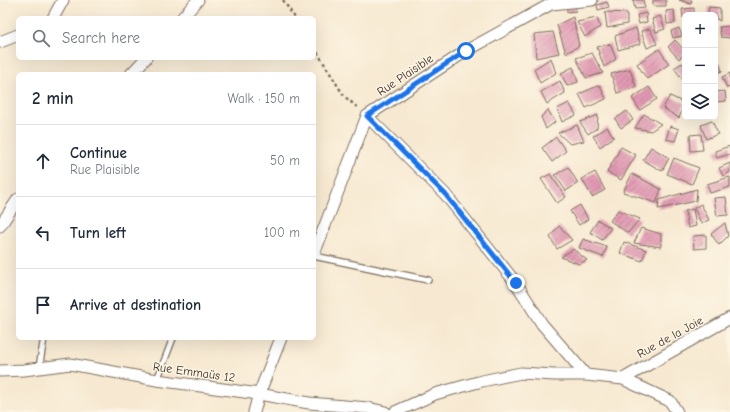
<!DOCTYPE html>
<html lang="en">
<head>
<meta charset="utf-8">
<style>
	body { margin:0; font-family:"Comic Neue",sans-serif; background:#f6f6f7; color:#1f2937 }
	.controls { position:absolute; right:12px; top:12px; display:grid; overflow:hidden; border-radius:6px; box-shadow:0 4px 16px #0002 }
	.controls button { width:36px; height:36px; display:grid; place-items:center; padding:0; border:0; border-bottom:1px solid #e0e1e3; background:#fff; color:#1f2937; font:20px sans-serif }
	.stop { position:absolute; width:12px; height:12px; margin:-9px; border:3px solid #1a73e8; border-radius:50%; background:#fff }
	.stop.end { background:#1a73e8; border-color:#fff; box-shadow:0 1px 4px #0008 }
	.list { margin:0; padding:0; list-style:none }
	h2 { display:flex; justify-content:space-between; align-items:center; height:52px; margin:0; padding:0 16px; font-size:17px }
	h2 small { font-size:13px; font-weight:400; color:#747a83 }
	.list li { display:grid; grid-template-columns:26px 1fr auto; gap:12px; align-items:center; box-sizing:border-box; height:72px; padding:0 16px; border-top:1px solid #e0e1e3 }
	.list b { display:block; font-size:15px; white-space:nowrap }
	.list p { margin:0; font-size:13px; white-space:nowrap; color:#747a83 }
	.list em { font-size:13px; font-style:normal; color:#747a83 }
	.icon { flex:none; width:22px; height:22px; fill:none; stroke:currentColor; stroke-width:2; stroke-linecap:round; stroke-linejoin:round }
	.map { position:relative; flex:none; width:730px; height:412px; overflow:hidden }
	.search { position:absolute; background:#fff; box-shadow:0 4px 16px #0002; left:16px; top:16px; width:300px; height:44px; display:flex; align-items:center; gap:10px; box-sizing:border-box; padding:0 14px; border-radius:6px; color:#747a83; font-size:15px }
	.panel { position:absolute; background:#fff; box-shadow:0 4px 16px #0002; left:16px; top:72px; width:300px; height:268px; border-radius:6px }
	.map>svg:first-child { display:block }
	.building { fill:url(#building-hatch) }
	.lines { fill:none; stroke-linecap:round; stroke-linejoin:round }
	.service-casing { stroke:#7d6d5d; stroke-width:8 }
	.minor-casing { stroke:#7d6d5d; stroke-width:13 }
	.path { stroke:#7d6d5d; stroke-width:2.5; stroke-dasharray:3 3; stroke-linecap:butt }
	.service { stroke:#fff; stroke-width:5.5 }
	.minor { stroke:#fff; stroke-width:11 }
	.route { stroke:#1a73e8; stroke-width:5 }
	.labels { text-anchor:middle; stroke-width:3; stroke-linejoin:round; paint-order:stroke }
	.street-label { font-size:12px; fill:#3b2a1e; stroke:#fcf5e5 }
</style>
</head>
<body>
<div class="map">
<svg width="730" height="412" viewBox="0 0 730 412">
	<defs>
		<pattern id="building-hatch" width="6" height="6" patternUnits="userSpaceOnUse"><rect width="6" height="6" fill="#e198b2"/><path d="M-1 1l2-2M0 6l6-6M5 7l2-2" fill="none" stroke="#b87c90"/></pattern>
	</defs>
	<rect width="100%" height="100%" fill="#fcf5e5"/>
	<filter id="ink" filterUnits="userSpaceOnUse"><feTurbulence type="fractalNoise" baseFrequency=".025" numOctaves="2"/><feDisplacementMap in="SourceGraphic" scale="8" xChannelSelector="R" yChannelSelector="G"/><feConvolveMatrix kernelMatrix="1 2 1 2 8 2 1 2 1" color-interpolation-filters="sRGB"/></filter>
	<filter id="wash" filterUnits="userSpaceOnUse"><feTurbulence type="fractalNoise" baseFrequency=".012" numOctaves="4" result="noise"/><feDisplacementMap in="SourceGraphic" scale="16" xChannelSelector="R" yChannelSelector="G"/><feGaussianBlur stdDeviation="0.9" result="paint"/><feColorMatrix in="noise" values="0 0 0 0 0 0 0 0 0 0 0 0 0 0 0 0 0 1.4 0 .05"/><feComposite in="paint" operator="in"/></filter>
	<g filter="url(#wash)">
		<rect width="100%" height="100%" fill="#f7e9d1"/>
		<g id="blocks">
			<path class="building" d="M633,0H643L645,8L635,9Z
				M653,0H666V6H653Z
				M679,0H692L691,4Z
				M607,2L609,7L598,10L597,5Z
				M567,7H575L576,11L567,12Z
				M709,7L720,8V21L715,18V15L708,14Z
				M694,8V15H685V18H683L682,9Z
				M674,10L675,23L667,24L666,11Z
				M605,12L627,13V24L607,28Z
				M646,13L647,22L639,24L637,15Z
				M660,16L665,29L656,32L652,19Z
				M573,17L579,46L566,53L557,25Z
				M597,18L600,27L585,37L577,22Z
				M730,26V38L721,37L719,27Z
				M636,28L640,44L618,50L615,36Z
				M679,28L682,36L673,38L671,31Z
				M650,29L657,44L647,48L641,31Z
				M553,32L559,53L536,58L534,34Z
				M675,40L685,51V53L679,59L668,47Z
				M610,44L616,59L604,67L597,47Z
				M659,49L669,64L647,79L637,64Z
				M592,53L603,73L586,78L576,58Z
				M551,58L556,73L540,83L534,69Z
				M719,62L722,71L715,73V63Z
				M682,63L685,67V78L683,80L674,68Z
				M573,67L578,82L567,86L561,73Z
				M630,69L636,87L617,93L611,74Z
				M730,73V87L727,88L722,77Z
				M560,81L565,93L547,104L541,92Z
				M600,85L606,99L586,108L579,94Z
				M649,87L657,99L640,110L632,98Z
				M725,91L726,101L715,102V92Z
				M670,96L685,103L679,118L663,108Z
				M569,103L576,115L562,122L557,109Z
				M548,110L555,122L546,129L541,117Z
				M627,111L633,120L621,128L615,119Z
				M644,114L661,124L651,131L635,128Z
				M598,115L597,128L588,134L580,122Z
				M712,121L718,134L706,139L701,125Z
				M577,125L584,141L570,144L558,133Z
				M670,126L679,129L675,141L666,139Z
				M607,127L614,137L600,147L593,136Z
				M701,134L703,150L691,151L690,135Z
				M556,137L566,151L552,162L542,148Z
				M730,146V154L717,158L715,151Z
				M621,147L636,155L621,180L607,172Z
				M651,147L669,158L662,171L643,160Z
				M674,158L699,168L692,184L667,174Z
				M730,163V172L723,176L719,168Z
				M568,167L578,183L566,191L555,175Z
				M595,172L605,190L592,197L582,179Z
				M550,174L566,197L557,203L541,179Z
				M632,174L661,189L656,203L623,192Z
				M730,177V187L710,193L707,184Z
				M697,189L696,201L658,209L659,200Z
				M726,197L728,215L717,216L714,198Z
				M701,204L709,220L701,223L694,208Z
				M580,205L588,219L579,225L570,211Z
				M693,209L696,226L688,228L685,211Z
				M618,210L640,219L628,233L610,221Z
				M598,220L611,228L602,240L590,232Z
				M725,223L728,236L719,245L711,234Z
				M559,226L572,240L557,249L550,237Z
				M641,228L661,234V247L634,243Z
				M706,235V248L694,249L693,236Z
				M583,239L607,247L603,257L579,248Z
				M624,242L646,250L642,261L620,253Z
				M573,249L587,260L579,264L561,257Z"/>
		</g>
	</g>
	<g filter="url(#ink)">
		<use href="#blocks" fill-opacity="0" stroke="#7d6d5d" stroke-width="1"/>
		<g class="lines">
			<defs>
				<path id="service" d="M314,256L428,280
					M39,368L44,338
					M157,380L173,338"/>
				<path id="minor" d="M53,18L63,0
					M182,18L198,0
					M0,42L18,35
					M131,74L146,58
					M367,116L445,194L516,283L542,324L586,375
					M0,226L18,199
					M314,254L367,116L466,51L551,4L592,0
					M0,371L24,370L70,364L157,380L259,394L309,403L368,408L385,412
					M623,379L730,318
					M254,412L259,394L281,338
					M395,412L435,394L482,381L521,373L554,375H586L623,379L670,401L677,412"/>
			</defs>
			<use href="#service" class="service-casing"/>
			<use href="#minor" class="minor-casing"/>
			<path class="path" d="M283,0L295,18
				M314,47L344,96L358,108"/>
			<use href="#service" class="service"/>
			<use href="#minor" class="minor"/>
		</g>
	</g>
	<g class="lines" filter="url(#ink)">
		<path class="route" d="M466,51L367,116L445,194L516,283"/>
	</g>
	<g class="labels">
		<g class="street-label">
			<text transform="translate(405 75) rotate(-34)" y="4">Rue Plaisible</text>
			<text transform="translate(670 337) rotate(-29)" y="4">Rue de la Joie</text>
			<text transform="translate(194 372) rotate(8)" y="4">Rue Emmaüs 12</text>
		</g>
	</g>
</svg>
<div class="controls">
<button>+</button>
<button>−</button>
<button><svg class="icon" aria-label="layers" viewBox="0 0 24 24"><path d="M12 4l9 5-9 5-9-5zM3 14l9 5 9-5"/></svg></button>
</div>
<div class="stop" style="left:466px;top:51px"></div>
<div class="stop end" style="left:516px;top:283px"></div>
<div class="search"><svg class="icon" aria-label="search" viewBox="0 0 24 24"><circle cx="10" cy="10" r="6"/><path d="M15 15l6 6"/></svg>Search here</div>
<section class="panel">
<h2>2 min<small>Walk · 150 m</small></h2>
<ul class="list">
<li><svg class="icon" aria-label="ahead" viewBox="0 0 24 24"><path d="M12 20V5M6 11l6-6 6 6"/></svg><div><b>Continue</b><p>Rue Plaisible</p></div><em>50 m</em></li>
<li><svg class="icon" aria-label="left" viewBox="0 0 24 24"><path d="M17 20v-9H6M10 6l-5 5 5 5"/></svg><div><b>Turn left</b></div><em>100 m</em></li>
<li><svg class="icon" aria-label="arrive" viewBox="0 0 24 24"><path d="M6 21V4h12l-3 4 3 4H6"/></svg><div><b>Arrive at destination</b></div></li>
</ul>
</section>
</div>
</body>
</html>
